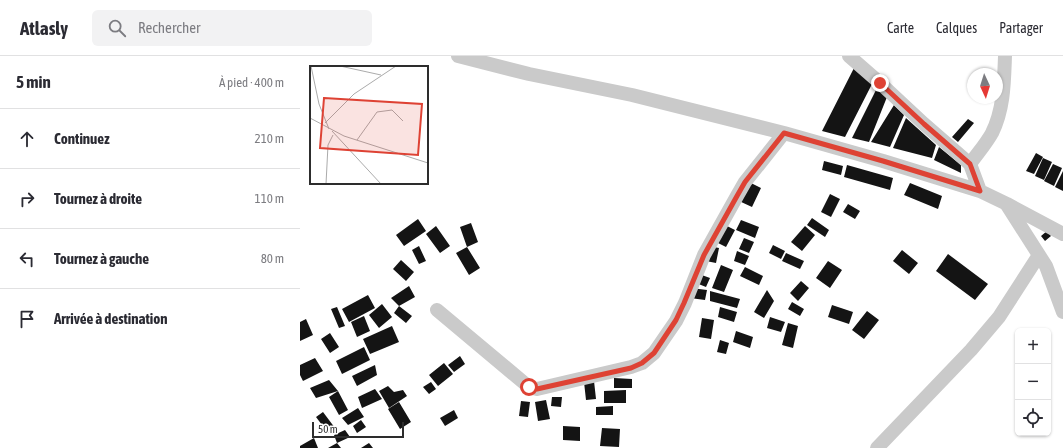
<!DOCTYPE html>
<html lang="fr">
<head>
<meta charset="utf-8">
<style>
	body { margin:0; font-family:"Asap Condensed",sans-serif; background:#f2f2f3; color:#2b2b33 }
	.controls { position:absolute; right:12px; bottom:12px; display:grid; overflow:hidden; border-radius:6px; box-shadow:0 1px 3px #0004 }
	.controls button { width:36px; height:36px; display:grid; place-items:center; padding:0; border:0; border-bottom:1px solid #e1e1e2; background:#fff; color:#2b2b33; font:20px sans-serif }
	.compass { position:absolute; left:667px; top:12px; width:36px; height:36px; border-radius:50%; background:#fff; box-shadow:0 1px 3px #0004; rotate:176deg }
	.scale { position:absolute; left:12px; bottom:10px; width:92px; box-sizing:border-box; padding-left:4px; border:2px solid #2d2d2d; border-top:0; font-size:11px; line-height:14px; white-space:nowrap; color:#2d2d2d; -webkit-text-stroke:3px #fff; paint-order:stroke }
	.stop { position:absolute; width:12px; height:12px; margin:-9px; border:3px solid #de4234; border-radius:50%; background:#fff }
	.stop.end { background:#de4234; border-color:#fff; box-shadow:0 1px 4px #0008 }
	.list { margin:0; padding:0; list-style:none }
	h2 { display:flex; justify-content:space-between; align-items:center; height:52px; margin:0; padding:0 16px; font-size:17px }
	h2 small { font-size:13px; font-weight:400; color:#7c7c81 }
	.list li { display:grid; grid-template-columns:26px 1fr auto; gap:12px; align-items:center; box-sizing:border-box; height:60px; padding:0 16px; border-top:1px solid #e1e1e2 }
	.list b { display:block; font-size:15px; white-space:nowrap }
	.list em { font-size:13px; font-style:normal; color:#7c7c81 }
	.icon { flex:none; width:22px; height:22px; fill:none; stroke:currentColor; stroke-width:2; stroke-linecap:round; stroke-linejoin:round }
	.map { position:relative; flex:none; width:763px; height:392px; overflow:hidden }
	header { display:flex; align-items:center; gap:24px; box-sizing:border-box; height:56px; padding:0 20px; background:#fff; border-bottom:1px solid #e1e1e2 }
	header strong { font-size:19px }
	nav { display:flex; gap:22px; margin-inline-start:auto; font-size:14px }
	.search { width:280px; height:36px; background:#f2f2f3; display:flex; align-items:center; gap:10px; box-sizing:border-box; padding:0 14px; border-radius:6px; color:#7c7c81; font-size:15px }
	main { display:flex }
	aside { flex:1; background:#fff }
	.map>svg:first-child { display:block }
	.building { fill:#141414 }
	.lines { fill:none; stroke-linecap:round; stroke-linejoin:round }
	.minor { stroke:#cacaca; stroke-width:14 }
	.route { stroke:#de4234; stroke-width:5 }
	.inset-road { fill:none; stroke:#ababab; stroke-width:1 }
	.view { fill:#de4234; fill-opacity:0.15; stroke:#de4234; stroke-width:2 }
	.inset-edge { fill:none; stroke:#2d2d2d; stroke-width:2 }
</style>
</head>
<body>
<header>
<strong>Atlasly</strong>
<div class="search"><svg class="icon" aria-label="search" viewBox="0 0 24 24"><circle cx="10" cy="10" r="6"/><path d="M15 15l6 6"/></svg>Rechercher</div>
<nav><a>Carte</a><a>Calques</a><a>Partager</a></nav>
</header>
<main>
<aside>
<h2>5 min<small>À pied · 400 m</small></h2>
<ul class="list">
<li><svg class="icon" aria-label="ahead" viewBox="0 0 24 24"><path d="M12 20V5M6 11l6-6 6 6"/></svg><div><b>Continuez</b></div><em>210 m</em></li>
<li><svg class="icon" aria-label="right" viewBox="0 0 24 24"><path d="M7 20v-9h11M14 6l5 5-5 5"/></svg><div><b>Tournez à droite</b></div><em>110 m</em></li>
<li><svg class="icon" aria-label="left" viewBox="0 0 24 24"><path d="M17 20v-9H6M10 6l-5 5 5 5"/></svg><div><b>Tournez à gauche</b></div><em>80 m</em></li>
<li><svg class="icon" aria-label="arrive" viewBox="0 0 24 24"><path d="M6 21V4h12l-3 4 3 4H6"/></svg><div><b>Arrivée à destination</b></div></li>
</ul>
</aside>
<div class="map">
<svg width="763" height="392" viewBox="0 0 763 392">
	<rect width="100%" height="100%" fill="#fff"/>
	<path class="building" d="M554,12L572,28L545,81L522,75Z
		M577,32L587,41L569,86L552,82Z
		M594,49L604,59L590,91L571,86Z
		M606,62L636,89L632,102L593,92Z
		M668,63L674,67L658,86L652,81Z
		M639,91L661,109V117L634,104Z
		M736,97L743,101L734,118L726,115Z
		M743,102L752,106L744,124L735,120Z
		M524,105L543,110L541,119L522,114Z
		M753,108L762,112L754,130L744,125Z
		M547,109L593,122L590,134L544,121Z
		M763,115V135L755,131Z
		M449,126L461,132L452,151L439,145Z
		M610,127L642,140L638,153L604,139Z
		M530,138L540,143L531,161L521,156Z
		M548,148L560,155L555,163L543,156Z
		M512,162L529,174L525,181L507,169Z
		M118,163L126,175L104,190L96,179Z
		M441,164L459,171L455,182L436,174Z
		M171,167L178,186L167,191L160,171Z
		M423,168L435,174L426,191L414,185Z
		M136,170L150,190L140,197L126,178Z
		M505,170L515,179L502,195L491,186Z
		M747,175L751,180L745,185L741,180Z
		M444,182L454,186L449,197L439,193Z
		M473,189L485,195L481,203L469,197Z
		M119,190L126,205L119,208L112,194Z
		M409,190L419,192L416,207L406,205Z
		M167,191L180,212L169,219L156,197Z
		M602,194L618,207L609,218L593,205Z
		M437,195L449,200L445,209L434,205Z
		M486,197L504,205L500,213L482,205Z
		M648,198L688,228L675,244L636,215Z
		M101,204L114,216L106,225L93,213Z
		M528,205L542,214L530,232L516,222Z
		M421,209L433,214L424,236L412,232Z
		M445,211L463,220L459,229L440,220Z
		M399,218L410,222L406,231L396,227Z
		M501,225L509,232L498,245L490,237Z
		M109,230L115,241L99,250L91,242Z
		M391,232L407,234L405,244L390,242Z
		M467,234L474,245L464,262L454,256Z
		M410,235L440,243L437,252L410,245Z
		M68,239L75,252L49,266L42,253Z
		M492,246L504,253L500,260L488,253Z
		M82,248L92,261L79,272L69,259Z
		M532,249L553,256L549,268L528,261Z
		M99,250L112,260L106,267L94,257Z
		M37,251L45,270L39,272L31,253Z
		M420,251L437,256L434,266L418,261Z
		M567,255L579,264L564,283L552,274Z
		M64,260L70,275L57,281L51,266Z
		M470,261L485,266L481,276L467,272Z
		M402,262L414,264L411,283L399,281Z
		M6,263L13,279L0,285V266Z
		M488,267L498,270L493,292L482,289Z
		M92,270L99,286L70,298L63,283Z
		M436,275L453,281L450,292L433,286Z
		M30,277L39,291L30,297L21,283Z
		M420,284L429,287L426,298L417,296Z
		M64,291L70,304L42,318L36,305Z
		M160,300L165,308L154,316L148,309Z
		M15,302L23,315L3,325L0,319V309Z
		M144,307L153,318L138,330L129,319Z
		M75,309L77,319L57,330L52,320Z
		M314,322L332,323V332H314Z
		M29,324L38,335L16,342L10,332Z
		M294,325L296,343L286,344L284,326Z
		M131,326L136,333L129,338L123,331Z
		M88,330L94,336L103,334L107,340L89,352L79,335Z
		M75,333L82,343L62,352L58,341Z
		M326,334V347H304V335Z
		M38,335L48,354L39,359L29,341Z
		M252,341H262L261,351L251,350Z
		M246,344L250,363L238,365L235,346Z
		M221,345L230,346L228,361L219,360Z
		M99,346L111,366L100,373L88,353Z
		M313,350V359H296V351Z
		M58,352L64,361L48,369L42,362Z
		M154,354L158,362L145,370L140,362Z
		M23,356L35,372L28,377L16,361Z
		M61,364L66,371L57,377L53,370Z
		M263,370L280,371V385L263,384Z
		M302,372L320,373L319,391L300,390Z
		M45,374L50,381L37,387L34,379Z
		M14,382L18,392H0V390Z
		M37,387L41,392H28Z
		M69,387L73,392H61Z"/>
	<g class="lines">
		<path class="minor" d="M158,0L229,18L332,39L484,77L583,105L680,135L707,148L763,178
			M549,0L580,27L624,68L670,108L680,135
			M670,108C677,98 686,88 692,77C704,53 704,26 705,0
			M707,149L746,210L763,256
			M137,254L229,331L237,333L331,311L342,307L354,297L376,265L385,247L404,199L437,140L445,126L484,77
			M577,392L671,294L699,261L739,199"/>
	</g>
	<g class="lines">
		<path class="route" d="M229,331L237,333L331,312L342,307L354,297L376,264L384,247L404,199L437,140L445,126L484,77L583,105L680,135L670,108L624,68L580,27"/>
	</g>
	<g transform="translate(10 10)">
		<rect width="118" height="118" fill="#fff"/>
		<path class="inset-road" d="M1,0L9,38L19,63M30,0L71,9M0,52L34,70L118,97M15,57L44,28L86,0M22,65L71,118M47,74L67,46L82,44L93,55M16,118L18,79L23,69"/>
		<path class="view" d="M14,32L112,38L108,89L10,82Z"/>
		<rect width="118" height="118" class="inset-edge"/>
	</g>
</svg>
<div class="controls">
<button>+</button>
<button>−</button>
<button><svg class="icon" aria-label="locate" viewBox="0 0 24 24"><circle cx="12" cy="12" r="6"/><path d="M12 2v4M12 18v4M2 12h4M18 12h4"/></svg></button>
</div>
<svg class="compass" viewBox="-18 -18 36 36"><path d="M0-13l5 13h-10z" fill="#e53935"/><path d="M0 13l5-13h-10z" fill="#7c7c81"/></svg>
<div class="scale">50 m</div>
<div class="stop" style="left:229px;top:331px"></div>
<div class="stop end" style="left:580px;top:27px"></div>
</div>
</main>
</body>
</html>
